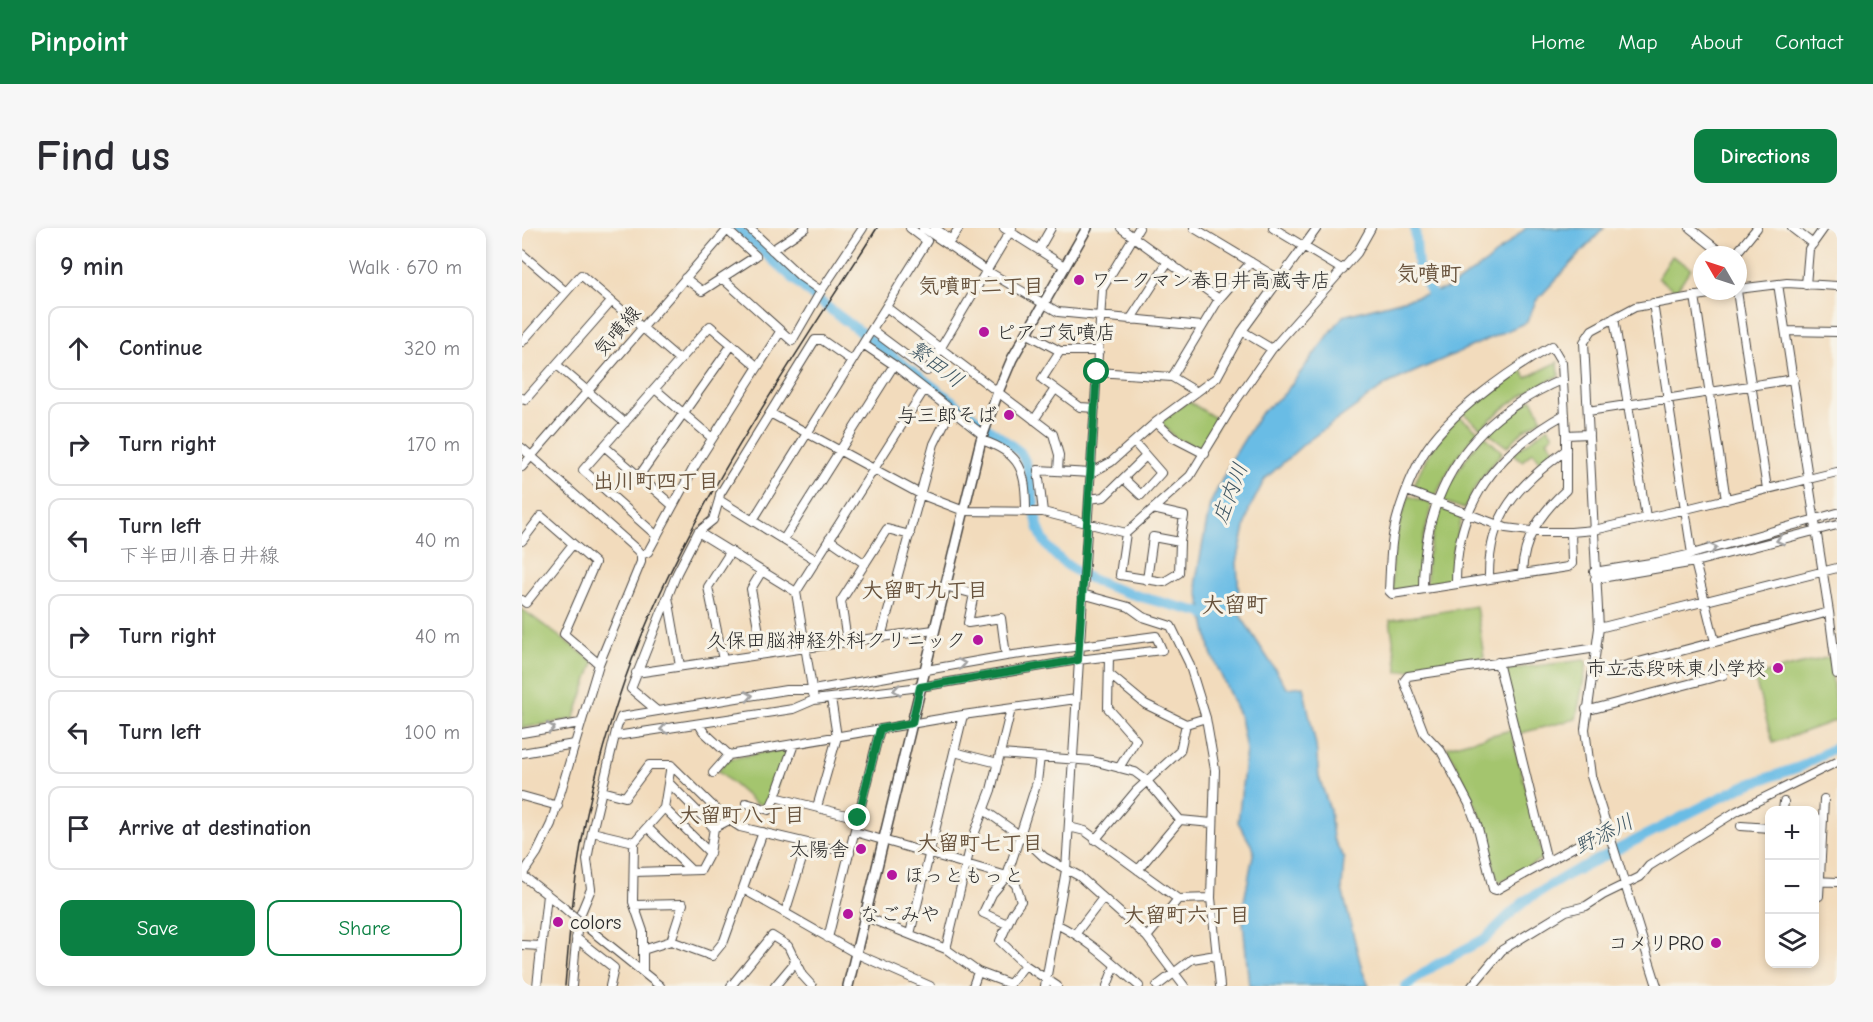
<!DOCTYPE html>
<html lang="en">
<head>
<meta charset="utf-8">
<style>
	body { margin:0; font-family:"Comic Neue","Klee One",sans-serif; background:#f7f7f7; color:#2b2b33 }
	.controls { position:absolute; right:18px; bottom:18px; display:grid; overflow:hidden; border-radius:12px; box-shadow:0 3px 9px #0003 }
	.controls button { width:54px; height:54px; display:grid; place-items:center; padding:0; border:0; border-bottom:2px solid #e1e1e2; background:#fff; color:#2b2b33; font:30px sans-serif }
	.compass { position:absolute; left:1171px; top:18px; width:54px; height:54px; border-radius:50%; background:#fff; box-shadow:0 3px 9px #0003; rotate:309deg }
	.stop { position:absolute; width:18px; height:18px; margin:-14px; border:4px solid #0b8043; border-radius:50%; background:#fff }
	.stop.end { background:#0b8043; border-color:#fff; box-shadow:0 2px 6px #0008 }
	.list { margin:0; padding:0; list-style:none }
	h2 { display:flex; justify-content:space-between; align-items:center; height:78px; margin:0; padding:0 24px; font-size:26px }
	h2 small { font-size:20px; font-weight:400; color:#7c7c81 }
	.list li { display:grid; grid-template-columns:39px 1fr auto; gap:18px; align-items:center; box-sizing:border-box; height:84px; margin:0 12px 12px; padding:0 12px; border:2px solid #e1e1e2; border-radius:12px }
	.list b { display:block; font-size:22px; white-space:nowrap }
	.list p { margin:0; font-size:20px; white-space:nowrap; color:#7c7c81 }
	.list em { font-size:20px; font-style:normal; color:#7c7c81 }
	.actions { display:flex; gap:12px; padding:18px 24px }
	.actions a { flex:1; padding:14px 0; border:2px solid #0b8043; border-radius:12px; text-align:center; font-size:21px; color:#0b8043 }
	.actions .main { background:#0b8043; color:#fff }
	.icon { flex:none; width:33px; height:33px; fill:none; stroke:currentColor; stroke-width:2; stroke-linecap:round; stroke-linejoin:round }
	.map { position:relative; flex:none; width:1315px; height:758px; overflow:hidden; border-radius:12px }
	header { display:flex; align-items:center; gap:36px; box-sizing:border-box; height:84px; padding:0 30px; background:#0b8043; color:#fff }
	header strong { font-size:28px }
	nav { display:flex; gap:33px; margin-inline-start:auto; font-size:21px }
	.intro { display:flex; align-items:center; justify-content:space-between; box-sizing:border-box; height:144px; padding:0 36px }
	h1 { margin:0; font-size:42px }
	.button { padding:15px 27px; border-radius:12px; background:#0b8043; color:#fff; font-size:21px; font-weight:700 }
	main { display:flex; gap:36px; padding:0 36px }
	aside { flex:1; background:#fff; border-radius:12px; box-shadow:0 3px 9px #0003 }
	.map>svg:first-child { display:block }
	.green { fill:#a4c56e; stroke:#68784c; stroke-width:1.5 }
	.water { fill:#69bce5; stroke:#4a7488; stroke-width:1.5 }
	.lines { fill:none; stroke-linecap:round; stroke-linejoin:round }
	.river { stroke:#69bce5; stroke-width:10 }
	.minor-casing { stroke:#494541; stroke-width:10 }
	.major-casing { stroke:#494541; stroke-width:12 }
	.minor { stroke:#fff; stroke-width:8 }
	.major { stroke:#fff; stroke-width:9 }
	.rail { stroke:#2b2b2b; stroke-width:1.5 }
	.minor-bridge-casing { stroke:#494541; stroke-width:10; stroke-linecap:butt }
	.minor-bridge { stroke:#fff; stroke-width:8 }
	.oneway { stroke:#a0a0a0 }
	.route { stroke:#0b8043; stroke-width:8 }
	.poi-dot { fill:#b5179e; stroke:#f7f3e8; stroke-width:2 }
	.labels { text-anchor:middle; stroke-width:6; stroke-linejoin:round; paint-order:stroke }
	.poi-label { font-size:20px; fill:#2b2b2b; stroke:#f7f3e8; text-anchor:start }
	.street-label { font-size:20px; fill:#2b2b2b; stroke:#f7f3e8 }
	.neighbourhood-label { font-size:21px; font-weight:bold; fill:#68533d; stroke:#f7f3e8 }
	.water-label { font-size:21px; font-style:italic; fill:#3e5663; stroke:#f7f3e8 }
	.quarter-label { font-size:22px; font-weight:bold; fill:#68533d; stroke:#f7f3e8 }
</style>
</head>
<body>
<header>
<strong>Pinpoint</strong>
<nav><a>Home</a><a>Map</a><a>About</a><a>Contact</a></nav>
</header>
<div class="intro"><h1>Find us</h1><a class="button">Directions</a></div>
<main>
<aside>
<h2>9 min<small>Walk · 670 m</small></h2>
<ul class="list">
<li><svg class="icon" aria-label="ahead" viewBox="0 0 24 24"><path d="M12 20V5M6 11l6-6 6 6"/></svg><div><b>Continue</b></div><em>320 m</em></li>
<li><svg class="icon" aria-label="right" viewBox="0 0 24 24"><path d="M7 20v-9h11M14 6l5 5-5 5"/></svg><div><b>Turn right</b></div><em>170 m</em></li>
<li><svg class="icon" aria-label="left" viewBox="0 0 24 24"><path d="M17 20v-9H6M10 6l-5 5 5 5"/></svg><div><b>Turn left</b><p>下半田川春日井線</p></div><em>40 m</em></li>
<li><svg class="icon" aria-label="right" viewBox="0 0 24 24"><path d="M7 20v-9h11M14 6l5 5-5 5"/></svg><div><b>Turn right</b></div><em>40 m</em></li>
<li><svg class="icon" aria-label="left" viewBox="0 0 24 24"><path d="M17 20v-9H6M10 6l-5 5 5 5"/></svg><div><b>Turn left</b></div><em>100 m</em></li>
<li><svg class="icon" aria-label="arrive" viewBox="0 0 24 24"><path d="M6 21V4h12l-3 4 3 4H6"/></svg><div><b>Arrive at destination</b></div></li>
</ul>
<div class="actions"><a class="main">Save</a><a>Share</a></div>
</aside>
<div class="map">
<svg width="1315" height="758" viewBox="0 0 1315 758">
	<rect width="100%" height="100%" fill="#f7f3e8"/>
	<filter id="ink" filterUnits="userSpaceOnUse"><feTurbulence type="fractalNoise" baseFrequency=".0167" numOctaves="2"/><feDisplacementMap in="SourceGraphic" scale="12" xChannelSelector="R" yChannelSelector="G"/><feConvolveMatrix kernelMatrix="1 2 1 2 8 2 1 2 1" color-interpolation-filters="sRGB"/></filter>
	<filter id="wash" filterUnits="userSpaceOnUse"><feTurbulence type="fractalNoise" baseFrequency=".008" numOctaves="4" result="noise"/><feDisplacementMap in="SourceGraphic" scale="24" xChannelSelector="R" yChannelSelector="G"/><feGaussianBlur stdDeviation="1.35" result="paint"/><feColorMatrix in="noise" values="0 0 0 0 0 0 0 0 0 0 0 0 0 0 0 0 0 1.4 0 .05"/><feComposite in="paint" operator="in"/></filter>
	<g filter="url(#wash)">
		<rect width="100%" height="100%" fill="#f2dbbc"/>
		<path class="green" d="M1150,28L1169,40L1154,63L1136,50Z
			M1036,134L1037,148C1006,162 984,176 959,200L941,185L999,140L1004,150Z
			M1010,171L1020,191L1002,202L985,219L965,204L989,184Z
			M666,173L698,193L680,222L653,210L639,194Z
			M937,188L956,203L931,235L912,270L891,261C901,230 916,212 937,188Z
			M1026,199L1031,207L1025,212L1034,224L1019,234L1011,224L1000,233L991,226Z
			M962,207L980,224L955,256L942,281L920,273C931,248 944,228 962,207Z
			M887,268L910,276L900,316L897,358L870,363C869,330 874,298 887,268Z
			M917,279L940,287L930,327L929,354L905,358V332Z
			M954,378L962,429L876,444L868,392Z
			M0,381L72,434L52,491L0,500Z
			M1308,429L1315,492L1251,515L1232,448Z
			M1062,432L1065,435L1054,491L995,506L981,442Z
			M989,502L1021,630L979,654L976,653L957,584L925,519Z
			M266,520L267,522L248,578L233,575L196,543L206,531Z"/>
		<path class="water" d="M1004,0H1082L1014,73L1005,94L865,156L783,215L743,251L727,282L715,334L718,387L765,460L781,458L794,517L797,549L808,582L811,610L822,630L820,661L840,742L847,758H727L720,683L732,622L716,594L724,522L718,489L689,425L674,352L688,276L710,231L738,186L763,165L821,88L927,60L965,34Z"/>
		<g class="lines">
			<path class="river" d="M215,0L292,69L498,224C514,249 508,277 518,304C536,355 631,372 678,384L694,391
				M893,0L896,39L912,71
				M884,758L912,738L964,710L986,688L1004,672L1049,645L1219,559L1280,538L1315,518"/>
		</g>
	</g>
	<g filter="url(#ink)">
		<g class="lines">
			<defs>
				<path id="minor" d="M227,0L279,49L299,63
					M401,0L465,43L536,84L680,98
					M413,0L429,12L437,0
					M482,0L542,38
					M599,0L697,71
					M672,0L757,51
					M751,0L821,42
					M1168,0L1202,27
					M1270,0L1291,16
					M517,21L529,0
					M250,22L283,0
					M0,26L44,64
					M1213,27L1235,0
					M163,50L180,63L234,28L205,2
					M201,51L270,113L299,63L341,0
					M1256,56L1307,384L1315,446
					M1284,57L1287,21L1302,0
					M1216,61L1265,55L1315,58
					M1215,63L1245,261
					M1173,68L1204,272
					M1131,75L1170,326
					M364,79L531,206L537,227L536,243
					M1092,90L1124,289
					M608,92L645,35
					M350,102L405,143L490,0
					M720,103L750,121
					M1264,103L1315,104
					M504,105L538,123H577
					M0,114L59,47L158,132
					M341,116L372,137L461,207
					M538,123L520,151L558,179L573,180
					M35,137L103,195
					M575,144L650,149L675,164
					M650,149L697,71L729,34
					M133,161L190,210
					M0,170L3,172L89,74
					M1066,183L1272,151
					M248,185L400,267L442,283L521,284L604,305L668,248L713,174L750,121L835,25L849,0
					M512,192L533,161
					M634,194L650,209L683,226
					M1044,207L1067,206
					M459,212C500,225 504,244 504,284
					M82,218L150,277
					M0,220L115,322L119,327V334L77,436L29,596L15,625L0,647
					M0,239L207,0
					M117,248L209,118
					M602,251L619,267L639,245L612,214
					M885,263L984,300L1016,304H1049L1072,302L1164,281L1315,244
					M567,271L582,269L624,228
					M521,284L516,242L569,245L589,234L634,194L695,149L720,103L795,0
					M231,292L405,13L388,0
					M176,304L274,364
					M604,305L598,347L642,354L657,345L658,314L662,288L631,281
					M135,308L61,242L188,98L236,139
					M262,311L372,137
					M307,311L343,336
					M0,313L19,288L73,335L42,406L77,436
					M119,327L126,324L171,241L258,104
					M294,332L197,272L198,266L293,112H300L330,133
					M1173,334L1193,414
					M240,343L229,361L241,426
					M1072,344L1135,334L1170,326L1315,285
					M1000,346C1001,310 1019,285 1044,262V207L1040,135L1030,118C988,142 926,185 901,227C888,248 875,284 871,308C868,326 868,345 867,363L870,366L1046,339L1050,336L1049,304
					M967,350C966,286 996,258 1044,222
					M1073,351L1173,334L1315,297
					M625,352L631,309L658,314
					M934,355C934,274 975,224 1043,186
					M423,358L452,366L446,395L479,390L484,428
					M901,360C901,259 949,191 1041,151
					M560,366L607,379L621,389L649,398L667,435L684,490L693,542L689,670L698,758
					M146,369L158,438
					M0,372L4,375L51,316
					M1077,400L1315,340
					M359,409L412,402
					M325,413L319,373L365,301L388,307
					M1075,420L886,448L882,453L902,505L919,523L947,576L956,600L971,661L974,662L1072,608L1085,597
					M587,428L586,480L614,512L597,540
					M201,432L186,359L209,323
					M976,434L1025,633
					M114,445L359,409L412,216L429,182
					M587,446L623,476L664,496L684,490
					M1071,446L1307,384
					M291,466L274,364L402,162
					M1064,481H1071L1201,447
					M134,482L109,461L155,345L176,304L191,292L197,272
					M177,496L181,503L207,527
					M0,505L58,495
					M272,516L253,569L336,590
					M432,524L476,535
					M0,525L52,516
					M478,526L571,533L613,544L625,553L658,592L690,595
					M191,545L207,527L441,487L554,471
					M147,555L192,600
					M80,563L103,569L127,537H149L201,588L218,599L328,625
					M0,568L36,578
					M224,575L247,582L253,569
					M295,579L315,509L309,470
					M142,580L188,625
					M462,582L503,611L522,629L557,648L625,709L662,758
					M1261,582L1262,574
					M1219,598L1248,600
					M547,599L563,603L656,671L689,670
					M126,600L169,642
					M70,604L112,614L142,580L149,537
					M333,604L485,648L494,657L499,673L490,686L478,713L503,737L535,758
					M573,612L614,563L658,523L664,496
					M112,614L111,674L121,703V744
					M616,642L658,592
					M112,644L179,642L188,625L192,600L207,592
					M0,647L41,679
					M1292,653L1315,654
					M221,661L335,726L408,758
					M1297,668L1302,571
					M112,677L161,676L149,713
					M263,685L285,615
					M344,689L424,721L456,744L488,756L503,737
					M56,692L138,758
					M485,696L461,685L470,666L485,648L515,554L518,529
					M534,696C568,712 589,734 617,758
					M554,705L581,670
					M388,706L441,487
					M625,709L656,671
					M54,710L92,740L88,758
					M306,710L358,501
					M0,717L19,718
					M424,721L450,612L469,562L489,481
					M121,722L149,713L190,728L202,713L241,604
					M15,758L25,667
					M50,758L56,692L69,661L65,632L70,604L95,499L99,489L264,462H291L484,428L634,408L640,422L556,432L398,459L292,472L271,481L94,508
					M209,758L250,708L266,718L280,747L290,758
					M253,758L274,733
					M451,758L456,744
					M523,758L544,642L580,61L617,0
					M585,758L593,737
					M635,758L670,731L694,727
					M950,758L980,722L1044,683L1064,678L1081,667L1118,649L1127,638L1215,583L1315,534
					M1135,758L1069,548L1063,501L1077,400L1062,114L1070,102L1113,79L1204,63"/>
				<path id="major" d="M326,758L459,212L476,164L490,131L565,0"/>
			</defs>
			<use href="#minor" class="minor-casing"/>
			<use href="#major" class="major-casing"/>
			<use href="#minor" class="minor"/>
			<use href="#major" class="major"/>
			<path class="rail" d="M43,758C46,722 49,685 54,649C63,583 81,514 103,451C161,288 263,145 355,0"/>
			<defs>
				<path id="minor-bridge" d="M41,679L56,692"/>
			</defs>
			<use href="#minor-bridge" class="minor-bridge-casing"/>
			<use href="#minor-bridge" class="minor-bridge"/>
		</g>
		<defs><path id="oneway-chevron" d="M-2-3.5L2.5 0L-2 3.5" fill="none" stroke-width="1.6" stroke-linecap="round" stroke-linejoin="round" transform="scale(1.5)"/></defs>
		<g class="oneway">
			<use href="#oneway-chevron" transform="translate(1258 312) rotate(165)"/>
			<use href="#oneway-chevron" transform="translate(1191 320) rotate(-15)"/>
			<use href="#oneway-chevron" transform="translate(440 436) rotate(-9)"/>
			<use href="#oneway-chevron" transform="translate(375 462) rotate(173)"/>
			<use href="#oneway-chevron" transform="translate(227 468) rotate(-9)"/>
			<use href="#oneway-chevron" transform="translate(29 500) rotate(-9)"/>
			<use href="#oneway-chevron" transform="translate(142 501) rotate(171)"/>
		</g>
	</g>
	<g class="lines" filter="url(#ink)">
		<path class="route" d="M336,590L358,501L390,495L398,459L556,432L575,144"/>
	</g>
	<g class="poi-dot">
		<circle cx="557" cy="52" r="6"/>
		<circle cx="462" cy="104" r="6"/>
		<circle cx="487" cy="187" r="6"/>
		<circle cx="456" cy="412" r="6"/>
		<circle cx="1256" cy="440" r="6"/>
		<circle cx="339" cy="621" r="6"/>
		<circle cx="370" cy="647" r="6"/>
		<circle cx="326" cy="686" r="6"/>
		<circle cx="36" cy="694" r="6"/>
		<circle cx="1194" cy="715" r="6"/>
	</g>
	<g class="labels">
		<g class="poi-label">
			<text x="569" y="59">ワークマン春日井高蔵寺店</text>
			<text x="474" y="111">ピアゴ気噴店</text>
			<text x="475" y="194" text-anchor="end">与三郎そば</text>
			<text x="444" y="419" text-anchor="end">久保田脳神経外科クリニック</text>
			<text x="1244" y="447" text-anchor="end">市立志段味東小学校</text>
			<text x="327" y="628" text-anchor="end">太陽舎</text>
			<text x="382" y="654">ほっともっと</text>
			<text x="338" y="693">なごみや</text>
			<text x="48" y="701">colors</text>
			<text x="1182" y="722" text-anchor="end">コメリPRO</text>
		</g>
		<g class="street-label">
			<text transform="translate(95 103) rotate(-49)" y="7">気噴線</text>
		</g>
		<g class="neighbourhood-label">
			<text x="459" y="65">気噴町二丁目</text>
			<text x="134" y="260">出川町四丁目</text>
			<text x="403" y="369">大留町九丁目</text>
			<text x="220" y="594">大留町八丁目</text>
			<text x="458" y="622">大留町七丁目</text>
			<text x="665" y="694">大留町六丁目</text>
		</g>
		<g class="water-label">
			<text transform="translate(414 136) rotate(37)" y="7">繁田川</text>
			<text transform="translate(708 265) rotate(-69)" y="7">庄内川</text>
			<text transform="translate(1082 606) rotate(-27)" y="7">野添川</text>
		</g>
		<g class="quarter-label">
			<text x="907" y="53">気噴町</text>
			<text x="713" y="384">大留町</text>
		</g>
	</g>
</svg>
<div class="controls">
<button>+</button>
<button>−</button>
<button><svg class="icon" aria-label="layers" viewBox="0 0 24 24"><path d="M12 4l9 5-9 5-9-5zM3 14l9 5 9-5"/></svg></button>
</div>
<svg class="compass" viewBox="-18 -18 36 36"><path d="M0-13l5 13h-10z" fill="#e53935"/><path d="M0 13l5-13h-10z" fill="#7c7c81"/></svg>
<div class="stop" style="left:575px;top:144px"></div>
<div class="stop end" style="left:336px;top:590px"></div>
</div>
</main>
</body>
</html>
